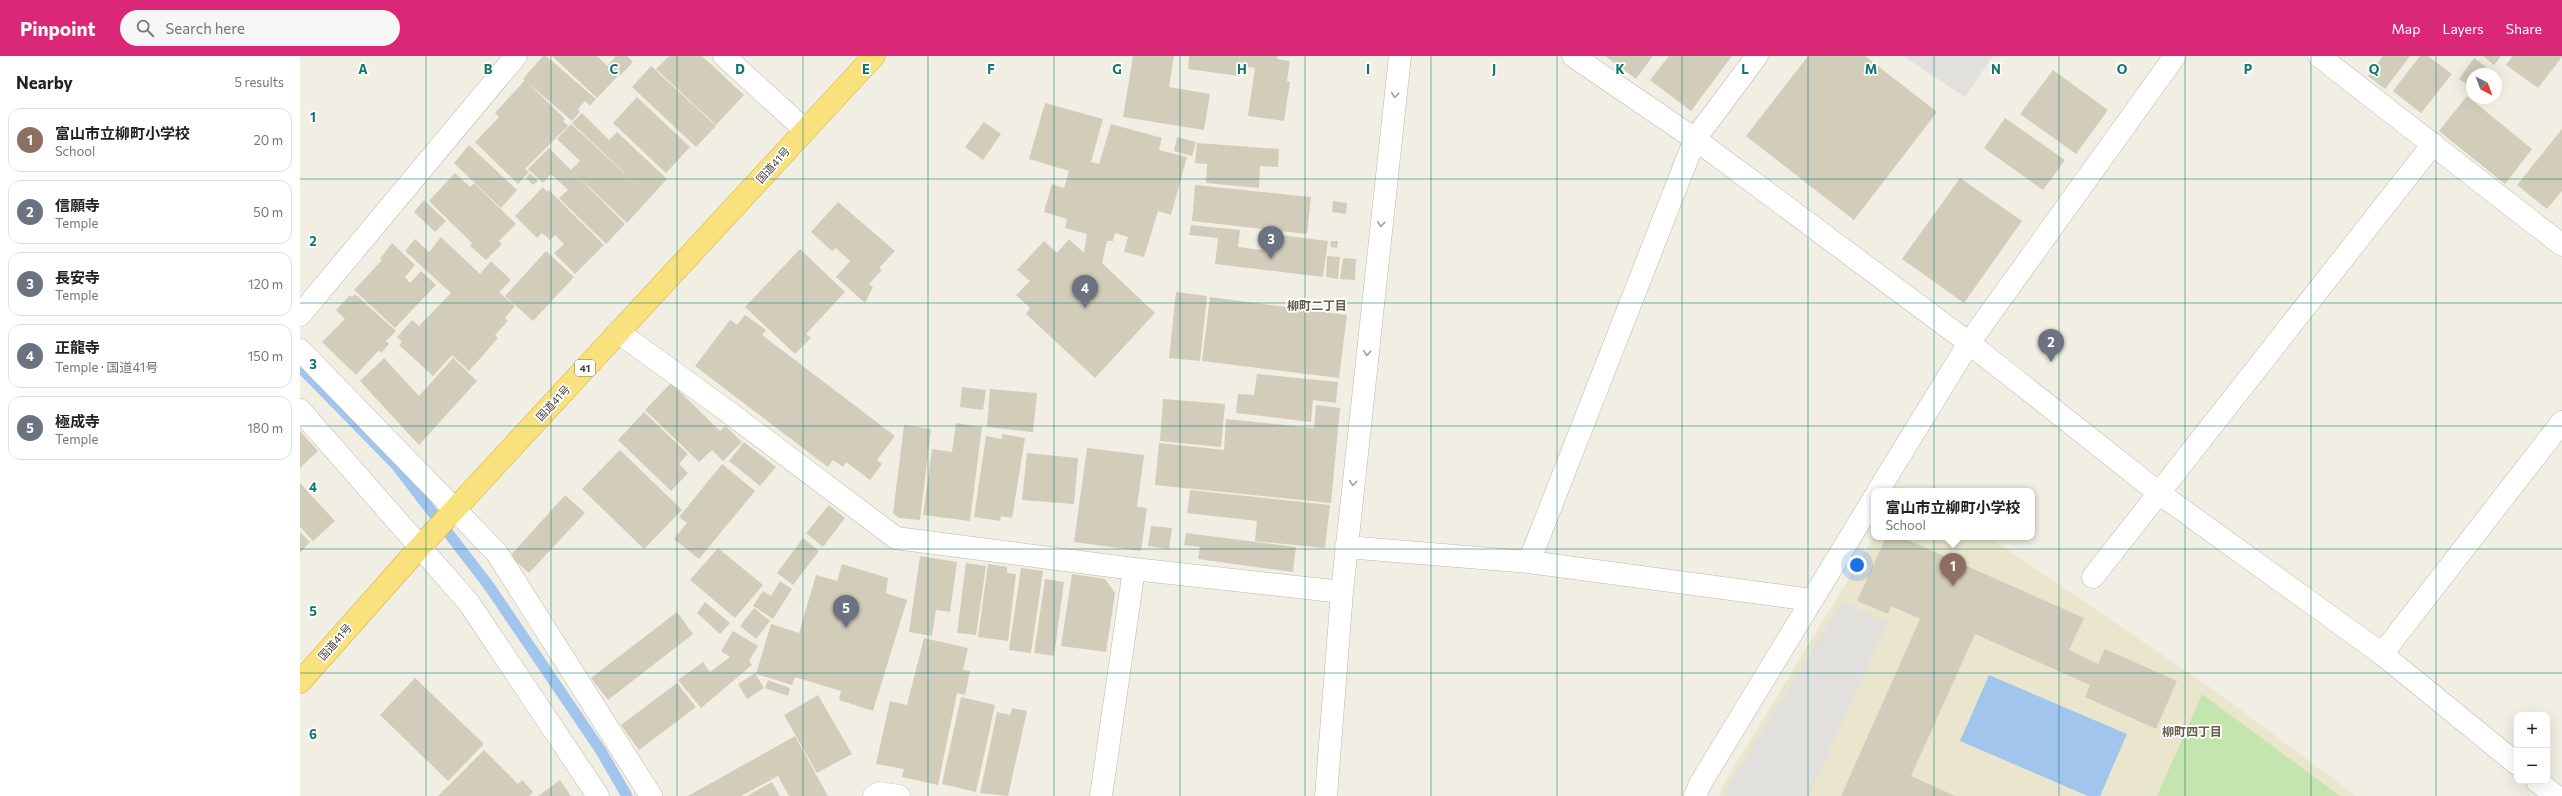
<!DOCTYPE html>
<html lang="en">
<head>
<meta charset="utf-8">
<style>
	body { margin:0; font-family:Commissioner,"Noto Sans JP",sans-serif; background:#f6f6f6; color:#222 }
	.controls { position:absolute; right:12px; bottom:12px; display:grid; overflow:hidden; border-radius:8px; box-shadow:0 4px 16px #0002 }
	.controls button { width:36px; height:36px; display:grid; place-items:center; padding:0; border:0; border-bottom:1px solid #e0e0e0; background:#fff; color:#222; font:20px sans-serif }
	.compass { position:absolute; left:2166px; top:12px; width:36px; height:36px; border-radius:50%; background:#fff; box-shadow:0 4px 16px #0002; rotate:139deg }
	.you { position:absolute; left:1557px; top:509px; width:14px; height:14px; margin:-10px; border:3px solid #fff; border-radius:50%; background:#1a73e8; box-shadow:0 0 0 6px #1a73e833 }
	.badge { display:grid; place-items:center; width:26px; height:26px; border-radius:50%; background:#db2777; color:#fff; font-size:13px; font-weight:700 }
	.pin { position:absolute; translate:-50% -33px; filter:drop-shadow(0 1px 2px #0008) }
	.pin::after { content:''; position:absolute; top:21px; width:14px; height:12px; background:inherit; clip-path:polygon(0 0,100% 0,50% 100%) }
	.popup { position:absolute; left:1571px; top:432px; width:164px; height:52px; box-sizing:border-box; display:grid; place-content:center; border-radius:8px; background:#fff; filter:drop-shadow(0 1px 3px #0005); font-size:13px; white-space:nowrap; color:#767676 }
	.popup b { font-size:15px; color:#222 }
	.popup::after { content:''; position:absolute; left:50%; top:100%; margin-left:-8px; border:8px solid transparent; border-top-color:#fff }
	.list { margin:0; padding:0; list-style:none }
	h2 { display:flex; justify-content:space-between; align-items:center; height:52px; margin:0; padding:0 16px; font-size:17px }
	h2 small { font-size:13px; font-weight:400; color:#767676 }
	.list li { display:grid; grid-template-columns:26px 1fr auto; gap:12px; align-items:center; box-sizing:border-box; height:64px; margin:0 8px 8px; padding:0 8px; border:1px solid #e0e0e0; border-radius:12px }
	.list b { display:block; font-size:15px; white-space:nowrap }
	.list p { margin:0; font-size:13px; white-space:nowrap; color:#767676 }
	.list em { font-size:13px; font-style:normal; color:#767676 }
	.icon { flex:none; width:22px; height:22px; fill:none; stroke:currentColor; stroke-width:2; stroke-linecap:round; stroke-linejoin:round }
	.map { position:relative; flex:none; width:2262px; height:740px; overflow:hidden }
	header { display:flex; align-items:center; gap:24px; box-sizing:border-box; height:56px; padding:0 20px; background:#db2777; color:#fff }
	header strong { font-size:19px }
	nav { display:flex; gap:22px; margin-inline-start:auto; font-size:14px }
	.search { width:280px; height:36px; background:#f6f6f6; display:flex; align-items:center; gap:10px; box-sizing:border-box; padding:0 14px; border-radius:22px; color:#767676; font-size:15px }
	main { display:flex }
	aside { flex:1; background:#fff }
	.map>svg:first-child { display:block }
	.education { fill:#eae6ce }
	.green { fill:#c5e5ae }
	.parking { fill:#e2e0dc }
	.water { fill:#a1c5ed }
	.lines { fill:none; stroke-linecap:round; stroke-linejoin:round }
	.stream { stroke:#a1c5ed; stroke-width:11 }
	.building { fill:#d2ccba }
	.minor-casing { stroke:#bcb7a7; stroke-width:23 }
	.trunk-casing { stroke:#d7b038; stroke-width:23 }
	.minor { stroke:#fff; stroke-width:22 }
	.trunk { stroke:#f9e27e; stroke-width:22 }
	.oneway { stroke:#a19f9a }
	.grid { fill:none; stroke:#0f766e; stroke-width:1; stroke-opacity:0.55 }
	.labels { text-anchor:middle; stroke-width:3.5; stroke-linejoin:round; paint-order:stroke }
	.shield { fill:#fff; stroke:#7b7971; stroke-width:1 }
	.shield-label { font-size:10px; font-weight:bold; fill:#433f34 }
	.street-label { font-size:11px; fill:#433f34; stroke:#fff }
	.neighbourhood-label { font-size:12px; font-weight:bold; fill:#655e4c; stroke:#fff }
	.grid-label { font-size:13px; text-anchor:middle; font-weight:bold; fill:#0f766e; stroke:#fff; stroke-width:3.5; stroke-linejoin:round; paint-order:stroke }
</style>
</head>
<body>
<header>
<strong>Pinpoint</strong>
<div class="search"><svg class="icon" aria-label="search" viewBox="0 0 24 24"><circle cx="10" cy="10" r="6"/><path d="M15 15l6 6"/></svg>Search here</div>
<nav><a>Map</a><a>Layers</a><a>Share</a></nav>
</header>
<main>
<aside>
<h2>Nearby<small>5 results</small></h2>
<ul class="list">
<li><span class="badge" style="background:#8d6e63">1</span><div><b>富山市立柳町小学校</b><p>School</p></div><em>20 m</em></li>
<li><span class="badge" style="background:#6b7280">2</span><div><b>信願寺</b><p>Temple</p></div><em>50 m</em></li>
<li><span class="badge" style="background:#6b7280">3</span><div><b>長安寺</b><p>Temple</p></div><em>120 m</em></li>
<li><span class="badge" style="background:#6b7280">4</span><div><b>正龍寺</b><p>Temple · 国道41号</p></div><em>150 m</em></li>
<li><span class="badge" style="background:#6b7280">5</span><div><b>極成寺</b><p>Temple</p></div><em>180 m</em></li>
</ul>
</aside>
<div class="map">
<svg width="2262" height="740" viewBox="0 0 2262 740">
	<rect width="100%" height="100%" fill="#f1efe4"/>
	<path class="education" d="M1574,481H1689L1914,634L2056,740H1419L1423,729Z"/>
	<path class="green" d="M1902,638L2040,740H1857Z"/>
	<path class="parking" d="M1603,0H1693L1665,41Z
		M1542,545L1588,566L1509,740H1425L1429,728Z"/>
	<path class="water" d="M1689,619L1827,678L1800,740H1788L1660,685Z"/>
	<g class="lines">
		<path class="stream" d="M0,311L96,409L189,530L301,695L327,740"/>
	</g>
	<path class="building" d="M243,0H246L296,43L290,50L285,45L278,53L280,56L272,65L227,26L265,63L263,65L268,70L225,113L229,116L218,128L175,86L199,61L195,57L225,24L223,23Z
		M252,0H297L318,20L297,42Z
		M316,0H327L333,6L320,20L308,9Z
		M369,0H402L444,39L416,69L356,13Z
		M833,0H874L869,31L910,38L904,74L823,61Z
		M889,0H978L977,3L990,5L987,25L990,26L984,65L948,60L955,12L941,10L939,20L888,13Z
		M1305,0H1353L1336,23Z
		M1369,0H1432L1391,55L1350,24Z
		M1508,0H1565L1637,56L1554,164L1446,80Z
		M2083,0H2110L2085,33L2068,20Z
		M2120,0H2128L2152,18L2121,57L2093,35Z
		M2183,0H2201L2194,9Z
		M2213,0H2262V1L2238,32L2206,9Z
		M2174,2L2195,18H2172V32L2159,23Z
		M351,10L416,70L396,91L332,31Z
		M1753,14L1808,54L1776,98L1720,58Z
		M2167,40L2232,93L2205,128L2139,75Z
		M337,41L390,91L366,117L313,67Z
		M745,47L803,63L791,106L799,108L811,68L862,82L859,94L887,101L871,159L858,155L844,201L824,196L828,181L815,177L813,185H807L802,207L855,257L795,322L726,258L730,252L716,239L730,225L717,214L744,185L757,197L769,183L784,197L787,178L765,172L767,163L744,156L752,128L764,132L769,115L729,103Z
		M282,57L309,84L317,76L367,123L327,167L271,114L280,105L257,83L271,68L339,131L272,67Z
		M1705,62L1765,104L1743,134L1684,92Z
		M684,66L701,78L683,104L665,91Z
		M2262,73V135L2247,153L2217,129Z
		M877,81L896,86L892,100L874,95Z
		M897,87L979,93L978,111L960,110L959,132L906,127L907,108L895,107Z
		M169,89L217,134L201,152L154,107Z
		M249,92L325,168L306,188L259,142L268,134L251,118L243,127L228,113Z
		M155,117L170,131L174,127L216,168L199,185L202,188L186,204L170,190L172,187L129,145Z
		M230,117L238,125L233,129L226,122Z
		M1660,122L1722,165L1664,247L1602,203Z
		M895,129L1011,141L1007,178L892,165Z
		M243,131L247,136L249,134L304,189L275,218L254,197L264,188L255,179L250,184L242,177L237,182L215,160Z
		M124,144L146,165L135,176L114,156Z
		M1033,145L1047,147L1046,158L1032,156Z
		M538,146L595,195L579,212L582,214L569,228L573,231L565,247L536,221L550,205L536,192L532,195L511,176Z
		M891,169L940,174L938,191L970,195L972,178L1028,185L1023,221L915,208L918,182L889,179Z
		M141,181L180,218L191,205L211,224L199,236L215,250L205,262L208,265L195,279L198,282L169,315L152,299L133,320L99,289L102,286L97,281L112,264L119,270L151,237L105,195L115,183L129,196Z
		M1031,185H1038L1037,192L1030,191Z
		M92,187L115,209L105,221L110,227L121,215L136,229L95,272L54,234L82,204L80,203Z
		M500,193L545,236L506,278L511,282L495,298L445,251Z
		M246,195L274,221L233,265L205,240Z
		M1027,200L1040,201L1038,223L1026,221Z
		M1043,202L1056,203L1055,224L1040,223Z
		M876,236L907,240L900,305L869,302Z
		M55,238L96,275L86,285L89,288L81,297L79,294L56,319L22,286L45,263L36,254L50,239L52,241Z
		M910,241L1047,259L1039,322L902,305Z
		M445,259L466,274L462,279L595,380L577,404L582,408L570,424L546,406L543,411L533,404L528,411L395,310L430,264L437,269Z
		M84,302L119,340L153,302L177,325L119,389L60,325Z
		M957,318L1038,326L1036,347L1013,344L1011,366L936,357L938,338L954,339Z
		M371,327L420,375L425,370L442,386L423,405L412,394L399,406L345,354Z
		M662,331L686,334L683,354L660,351Z
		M690,333L737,337L733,376L687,371Z
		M863,343L925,348L921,391L860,385Z
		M1016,349L1040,352L1031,447L855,429L859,387L924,394L926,363L1014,372Z
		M344,356L388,398L379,408L388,417L371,435L318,384Z
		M656,367L682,371L670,465L623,459L632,393L652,396Z
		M604,369L631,373L620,464L599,462L593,457Z
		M0,375L18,395L0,412Z
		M702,378L725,382L712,462L701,460L700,465L674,461L686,380L702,383Z
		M444,386L476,411L460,430L429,405Z
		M787,392L844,399L837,451L847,452L841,495L774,486Z
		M320,394L382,454L344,493L282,433Z
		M727,397L778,402L774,448L722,444Z
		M422,408L455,435L399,503L374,483L387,467L379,461Z
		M0,427L35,465L13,485L0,471Z
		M890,434L1030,449L1025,492L955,485L957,465L887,457Z
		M265,439L285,457L229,517L210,500Z
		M529,449L545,462L523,491L506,477Z
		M851,470L872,472L869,493L848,490Z
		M0,476L10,486L0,497Z
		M886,477L996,491L993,516L898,503L900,491L884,489Z
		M1586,481H1601L1784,562L1769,594L1798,608L1805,593L1877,625L1856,673L1785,641L1790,629L1675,578L1611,720L1655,740H1541L1620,563L1591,550L1588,558L1557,545Z
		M503,482L519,495L493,529L477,517Z
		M418,492L463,529L435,562L390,524Z
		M620,500L657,506L650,556L636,554L632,580L609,576Z
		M666,507L686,510L676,579L657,577Z
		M542,508L588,522L586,537L607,544L573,655L539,644L541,635L495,621L492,629L456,618L471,568L499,577L516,519L537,525Z
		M688,508L707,511V517L716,518L708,585L678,581Z
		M721,512L743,515L731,597L709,594Z
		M772,518L805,523L815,537L806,596L761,590Z
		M745,523L764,526L754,600L734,597Z
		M480,525L492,533L473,563L453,550L463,535L471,540Z
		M405,546L430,567L420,578L397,557Z
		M454,552L470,565L456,583L440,570Z
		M377,556L393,578L308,644L291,622Z
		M433,575L458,590L449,605L452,609L401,652L378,624L403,606L410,616L430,601L421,595Z
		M624,582L668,592L663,614L670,615L665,639L657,637L638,729L602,721L604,713L576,708L590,645L607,649Z
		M455,617L464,632L447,643L438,628Z
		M115,622L184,688L148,725L80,659Z
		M468,624L490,632L488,640L465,632Z
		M377,627L396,651L339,694L321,669Z
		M518,639L552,698L517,717L484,659Z
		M661,641L695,649L676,736L642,728Z
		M712,652L727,655L708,740L680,737L697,656L710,659Z
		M495,680L528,740H489L478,720L441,740H388Z
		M184,694L218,728L222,724L233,736L229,740H138Z
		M260,724L271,740H238Z
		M472,726L480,740H447Z"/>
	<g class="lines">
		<defs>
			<path id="minor" d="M424,0L505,74
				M1273,0L1395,83L1669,287L1859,437L2082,598L2217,708
				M2019,0L2262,189
				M0,259L216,0
				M318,276L423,352L596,482L834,513L1042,536
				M0,294L197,497L351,740
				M0,354L169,547L298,740
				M1578,435L1669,287L1875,0
				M1046,491L1229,506L1512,544
				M1229,506L1395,83L1457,0
				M1793,521L2133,88
				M2082,598L2262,366
				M2237,725L2256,740
				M574,740L579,737L599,740
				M801,740L834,513
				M1026,740L1042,536L1100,0
				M1395,740L1400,728L1574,442"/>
			<path id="trunk" d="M0,626L119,492L574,0"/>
		</defs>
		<use href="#minor" class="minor-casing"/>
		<use href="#trunk" class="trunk-casing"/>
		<use href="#minor" class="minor"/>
		<use href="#trunk" class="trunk"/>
	</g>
	<defs><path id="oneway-chevron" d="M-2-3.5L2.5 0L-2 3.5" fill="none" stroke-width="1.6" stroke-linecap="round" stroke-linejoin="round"/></defs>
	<g class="oneway">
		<use href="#oneway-chevron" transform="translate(1095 39) rotate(96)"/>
		<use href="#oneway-chevron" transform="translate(1081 168) rotate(96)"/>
		<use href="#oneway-chevron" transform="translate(1067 297) rotate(96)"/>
		<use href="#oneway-chevron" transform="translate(1053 427) rotate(96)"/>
	</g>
	<path class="grid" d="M126,0V740M251,0V740M377,0V740M503,0V740M628,0V740M754,0V740M880,0V740M1005,0V740M1131,0V740M1257,0V740M1382,0V740M1508,0V740M1634,0V740M1759,0V740M1885,0V740M2011,0V740M2136,0V740M0,123H2262M0,247H2262M0,370H2262M0,493H2262M0,617H2262"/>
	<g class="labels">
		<rect class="shield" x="275" y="304" width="20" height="16" rx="3"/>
		<g class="shield-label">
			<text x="285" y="316">41</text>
		</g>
		<g class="street-label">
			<text transform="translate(473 109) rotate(-48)" y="4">国道41号</text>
			<text transform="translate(253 347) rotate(-47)" y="4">国道41号</text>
			<text transform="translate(35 586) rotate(-49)" y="4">国道41号</text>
		</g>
		<g class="neighbourhood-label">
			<text x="1017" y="254">柳町二丁目</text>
			<text x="1892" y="680">柳町四丁目</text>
		</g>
	</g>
	<g class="grid-label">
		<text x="63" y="18">A</text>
		<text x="188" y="18">B</text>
		<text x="314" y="18">C</text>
		<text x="440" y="18">D</text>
		<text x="566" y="18">E</text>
		<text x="691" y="18">F</text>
		<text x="817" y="18">G</text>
		<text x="942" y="18">H</text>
		<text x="1068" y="18">I</text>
		<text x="1194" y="18">J</text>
		<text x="1320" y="18">K</text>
		<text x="1445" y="18">L</text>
		<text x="1571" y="18">M</text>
		<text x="1696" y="18">N</text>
		<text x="1822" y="18">O</text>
		<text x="1948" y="18">P</text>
		<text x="2074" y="18">Q</text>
		<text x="13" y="66">1</text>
		<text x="13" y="190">2</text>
		<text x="13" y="313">3</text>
		<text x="13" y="436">4</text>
		<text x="13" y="560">5</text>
		<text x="13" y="683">6</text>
	</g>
</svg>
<div class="controls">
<button>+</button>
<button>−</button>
</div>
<svg class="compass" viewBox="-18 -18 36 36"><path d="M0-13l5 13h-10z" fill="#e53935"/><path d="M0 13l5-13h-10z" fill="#767676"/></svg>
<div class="you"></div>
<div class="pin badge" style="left:1653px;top:530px;background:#8d6e63">1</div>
<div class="popup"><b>富山市立柳町小学校</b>School</div>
<div class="pin badge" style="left:1751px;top:306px;background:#6b7280">2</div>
<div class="pin badge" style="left:971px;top:203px;background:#6b7280">3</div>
<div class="pin badge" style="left:785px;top:252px;background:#6b7280">4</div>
<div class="pin badge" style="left:546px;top:572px;background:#6b7280">5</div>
</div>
</main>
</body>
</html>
